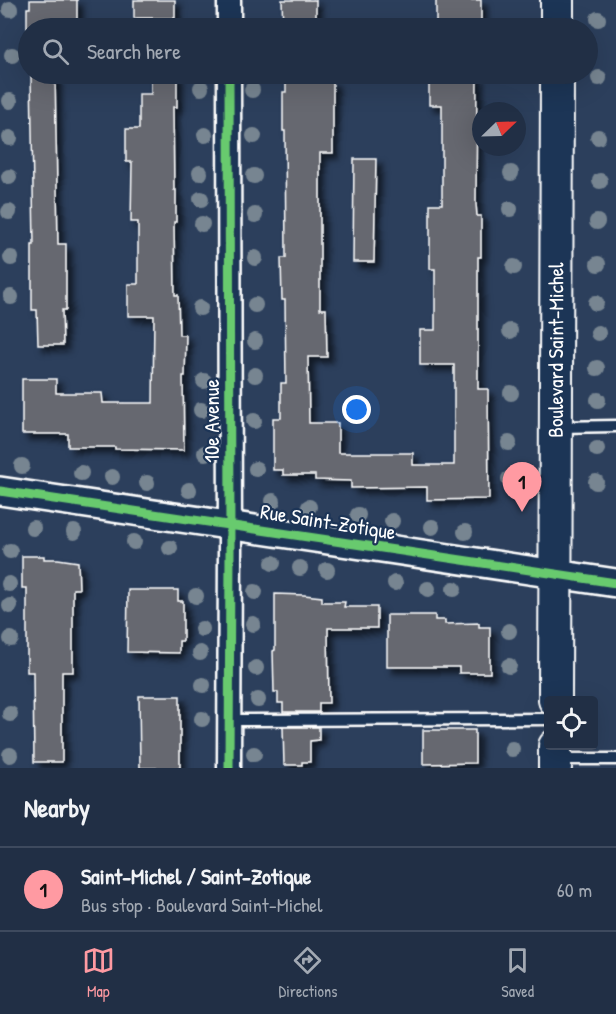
<!DOCTYPE html>
<html lang="en">
<head>
<meta charset="utf-8">
<style>
	body { margin:0; font-family:"Patrick Hand",sans-serif; background:#29374c; color:#f1f3f6 }
	.controls { position:absolute; right:18px; bottom:18px; display:grid; overflow:hidden; border-radius:6px; box-shadow:0 6px 24px #0002 }
	.controls button { width:54px; height:54px; display:grid; place-items:center; padding:0; border:0; border-bottom:2px solid #3e4a5e; background:#212f45; color:#f1f3f6; font:30px sans-serif }
	.compass { position:absolute; left:472px; top:102px; width:54px; height:54px; border-radius:50%; background:#212f45; box-shadow:0 6px 24px #0002; rotate:67deg }
	.you { position:absolute; left:357px; top:410px; width:21px; height:21px; margin:-15px; border:4px solid #fff; border-radius:50%; background:#1a73e8; box-shadow:0 0 0 9px #1a73e833 }
	.badge { display:grid; place-items:center; width:39px; height:39px; border-radius:50%; background:#ff9aa2; color:#111; font-size:20px; font-weight:700 }
	.pin { position:absolute; translate:-50% -50px; filter:drop-shadow(0 2px 3px #0008) }
	.pin::after { content:''; position:absolute; top:32px; width:21px; height:18px; background:inherit; clip-path:polygon(0 0,100% 0,50% 100%) }
	.list { margin:0; padding:0; list-style:none }
	h2 { display:flex; justify-content:space-between; align-items:center; height:78px; margin:0; padding:0 24px; font-size:26px }
	h2 small { font-size:20px; font-weight:400; color:#a2a9b3 }
	.list li { display:grid; grid-template-columns:39px 1fr auto; gap:18px; align-items:center; box-sizing:border-box; height:84px; padding:0 24px; border-top:2px solid #3e4a5e }
	.list b { display:block; font-size:22px; white-space:nowrap }
	.list p { margin:0; font-size:20px; white-space:nowrap; color:#a2a9b3 }
	.list em { font-size:20px; font-style:normal; color:#a2a9b3 }
	.icon { flex:none; width:33px; height:33px; fill:none; stroke:currentColor; stroke-width:2; stroke-linecap:round; stroke-linejoin:round }
	.map { position:relative; flex:none; width:616px; height:768px; overflow:hidden }
	.search { position:absolute; background:#212f45; box-shadow:0 6px 24px #0002; left:18px; right:18px; top:18px; height:66px; display:flex; align-items:center; gap:15px; box-sizing:border-box; padding:0 21px; border-radius:33px; color:#a2a9b3; font-size:22px }
	.sheet { height:162px; background:#212f45 }
	nav { display:flex; justify-content:space-around; align-items:center; box-sizing:border-box; height:84px; border-top:2px solid #3e4a5e; background:#212f45; font-size:16px; color:#a2a9b3 }
	nav a { display:grid; justify-items:center; gap:3px }
	nav .on { color:#ff9aa2 }
	.map>svg:first-child { display:block }
	.building { fill:#666870; stroke:#fff; stroke-width:1.5; filter:url(#shadow) }
	.lines { fill:none; stroke-linecap:round; stroke-linejoin:round }
	.service-casing { stroke:#fff; stroke-width:15 }
	.minor-casing { stroke:#fff; stroke-width:27 }
	.tertiary-casing { stroke:#fff; stroke-width:32 }
	.secondary-casing { stroke:#fff; stroke-width:36 }
	.service { stroke:#1d3557; stroke-width:10 }
	.minor { stroke:#1d3557; stroke-width:22 }
	.tertiary { stroke:#1d3557; stroke-width:27 }
	.secondary { stroke:#1d3557; stroke-width:32 }
	.cycleway-casing { stroke:#1d3557; stroke-width:13 }
	.cycleway { stroke:#67ca6e; stroke-width:9 }
	.tree { fill:#778591 }
	.labels { text-anchor:middle; stroke-width:4.5; stroke-linejoin:round; paint-order:stroke }
	.street-label { font-size:21px; fill:#fff; stroke:#1d3557 }
</style>
</head>
<body>
<div class="map">
<svg width="616" height="768" viewBox="0 0 616 768">
	<defs>
		<filter id="shadow"><feDropShadow dx="5.5" dy="5.5" stdDeviation="3" flood-color="#0009"/></filter>
	</defs>
	<rect width="100%" height="100%" fill="#2c3f5c"/>
	<filter id="ink" filterUnits="userSpaceOnUse"><feTurbulence type="fractalNoise" baseFrequency=".0167" numOctaves="2"/><feDisplacementMap in="SourceGraphic" scale="12" xChannelSelector="R" yChannelSelector="G"/><feConvolveMatrix kernelMatrix="1 2 1 2 8 2 1 2 1" color-interpolation-filters="sRGB"/></filter>
	<g filter="url(#ink)">
		<path class="building" d="M30,0H77V28H27V8H30Z
			M134,0H175V18H134Z
			M282,0H316V28H283Z
			M436,0H481V28H436Z
			M151,74H177V107H173L174,190H176V222H174L175,295H178L179,335H186L185,376H183L184,450L115,449V447H68V434H22V379H56V393H102L103,403H153L154,316H128V284H138V222H131L132,162H126V129H139V94H151Z
			M429,74H477L476,204L477,216H481V257H478V389H488L489,499L427,500V487L351,488V481L315,480V475H283V470H273V418H281V383H286L285,300H282L281,258H286L285,131H283V92H286V81H333V153H320V309H326L327,357H308L309,423H338V453H413V465H454V365H420V330H435V269H430V204H442V105H429Z
			M31,75H55L58,244H66V310H62L63,345H38L37,310H32V245H34Z
			M354,159H376L374,262H353Z
			M22,556H44V559H58L78,562L79,589H73V672H62V762H34L33,672H27V588H22Z
			M128,590H178V601H183V641H179V653L127,652Z
			M275,594L304,595L322,597V602H345L344,607H377V628H328L329,703H319V712H283V703H278V692H274L273,651L275,650Z
			M387,615H435V620H445V624L479,623V627H490V673H459V667H387Z
			M139,696H180V768H140Z
			M283,727H319V740L310,741V762H302V765H284Z
			M423,730H475V763L423,764Z"/>
		<g class="lines">
			<defs>
				<path id="service" d="M559,427L616,426
					M229,720L548,719
					M558,759H616"/>
				<path id="minor" d="M229,0V28
					M229,768L230,550L229,74"/>
				<path id="tertiary" d="M0,491L616,583"/>
				<g id="secondary">
					<path d="M557,28V0"/>
					<path id="s1" d="M555,700L557,74"/>
					<path d="M555,768V746"/>
				</g>
			</defs>
			<use href="#service" class="service-casing"/>
			<use href="#minor" class="minor-casing"/>
			<use href="#tertiary" class="tertiary-casing"/>
			<use href="#secondary" class="secondary-casing"/>
			<use href="#service" class="service"/>
			<use href="#minor" class="minor"/>
			<use href="#tertiary" class="tertiary"/>
			<use href="#secondary" class="secondary"/>
			<defs>
				<path id="cycleway" d="M0,491L616,583
					M229,768L230,550L229,74"/>
			</defs>
			<use href="#cycleway" class="cycleway-casing"/>
			<use href="#cycleway" class="cycleway"/>
		</g>
		<g class="tree">
			<circle cx="10" cy="9" r="8"/>
			<circle cx="598" cy="19" r="8"/>
			<circle cx="12" cy="55" r="8"/>
			<circle cx="599" cy="78" r="8"/>
			<circle cx="201" cy="88" r="8"/>
			<circle cx="252" cy="90" r="8"/>
			<circle cx="10" cy="101" r="8"/>
			<circle cx="205" cy="135" r="8"/>
			<circle cx="254" cy="136" r="8"/>
			<circle cx="598" cy="137" r="8"/>
			<circle cx="10" cy="138" r="8"/>
			<circle cx="200" cy="173" r="8"/>
			<circle cx="511" cy="173" r="8"/>
			<circle cx="254" cy="176" r="8"/>
			<circle cx="9" cy="177" r="8"/>
			<circle cx="600" cy="181" r="8"/>
			<circle cx="201" cy="199" r="8"/>
			<circle cx="510" cy="209" r="8"/>
			<circle cx="9" cy="212" r="8"/>
			<circle cx="255" cy="215" r="8"/>
			<circle cx="597" cy="222" r="8"/>
			<circle cx="202" cy="224" r="8"/>
			<circle cx="11" cy="258" r="8"/>
			<circle cx="255" cy="258" r="8"/>
			<circle cx="598" cy="264" r="8"/>
			<circle cx="514" cy="267" r="8"/>
			<circle cx="11" cy="297" r="8"/>
			<circle cx="596" cy="303" r="8"/>
			<circle cx="255" cy="305" r="8"/>
			<circle cx="200" cy="308" r="8"/>
			<circle cx="510" cy="331" r="8"/>
			<circle cx="598" cy="333" r="8"/>
			<circle cx="255" cy="341" r="8"/>
			<circle cx="597" cy="368" r="8"/>
			<circle cx="255" cy="375" r="8"/>
			<circle cx="204" cy="381" r="8"/>
			<circle cx="511" cy="393" r="8"/>
			<circle cx="598" cy="400" r="8"/>
			<circle cx="201" cy="410" r="8"/>
			<circle cx="254" cy="421" r="8"/>
			<circle cx="509" cy="443" r="8"/>
			<circle cx="597" cy="449" r="8"/>
			<circle cx="205" cy="453" r="8"/>
			<circle cx="22" cy="466" r="8"/>
			<circle cx="256" cy="469" r="8"/>
			<circle cx="81" cy="473" r="8"/>
			<circle cx="112" cy="477" r="8"/>
			<circle cx="509" cy="479" r="8"/>
			<circle cx="596" cy="482" r="8"/>
			<circle cx="147" cy="483" r="8"/>
			<circle cx="189" cy="490" r="8"/>
			<circle cx="273" cy="501" r="8"/>
			<circle cx="309" cy="507" r="8"/>
			<circle cx="358" cy="515" r="8"/>
			<circle cx="392" cy="521" r="8"/>
			<circle cx="432" cy="527" r="8"/>
			<circle cx="33" cy="528" r="8"/>
			<circle cx="74" cy="532" r="8"/>
			<circle cx="465" cy="532" r="8"/>
			<circle cx="134" cy="542" r="8"/>
			<circle cx="170" cy="548" r="8"/>
			<circle cx="10" cy="551" r="8"/>
			<circle cx="273" cy="563" r="8"/>
			<circle cx="300" cy="568" r="8"/>
			<circle cx="327" cy="570" r="8"/>
			<circle cx="395" cy="583" r="8"/>
			<circle cx="9" cy="584" r="8"/>
			<circle cx="428" cy="589" r="8"/>
			<circle cx="454" cy="589" r="8"/>
			<circle cx="255" cy="592" r="8"/>
			<circle cx="196" cy="596" r="8"/>
			<circle cx="10" cy="606" r="8"/>
			<circle cx="253" cy="624" r="8"/>
			<circle cx="202" cy="629" r="8"/>
			<circle cx="509" cy="631" r="8"/>
			<circle cx="11" cy="639" r="8"/>
			<circle cx="200" cy="653" r="8"/>
			<circle cx="509" cy="666" r="8"/>
			<circle cx="256" cy="668" r="8"/>
			<circle cx="203" cy="685" r="8"/>
			<circle cx="258" cy="700" r="8"/>
			<circle cx="10" cy="714" r="8"/>
			<circle cx="202" cy="719" r="8"/>
			<circle cx="512" cy="749" r="8"/>
			<circle cx="254" cy="754" r="8"/>
			<circle cx="10" cy="755" r="8"/>
		</g>
	</g>
	<g class="labels">
		<g class="street-label">
			<text dy="7" stroke="none"><textPath href="#s1" startOffset="350">Boulevard Saint-Michel</textPath></text>
			<text transform="translate(212 421) rotate(-90)" y="7">10e Avenue</text>
			<text transform="translate(328 522) rotate(9)" y="7">Rue Saint-Zotique</text>
		</g>
	</g>
</svg>
<div class="controls">
<button><svg class="icon" aria-label="locate" viewBox="0 0 24 24"><circle cx="12" cy="12" r="6"/><path d="M12 2v4M12 18v4M2 12h4M18 12h4"/></svg></button>
</div>
<svg class="compass" viewBox="-18 -18 36 36"><path d="M0-13l5 13h-10z" fill="#e53935"/><path d="M0 13l5-13h-10z" fill="#a2a9b3"/></svg>
<div class="you"></div>
<div class="pin badge" style="left:522px;top:512px">1</div>
<div class="search"><svg class="icon" aria-label="search" viewBox="0 0 24 24"><circle cx="10" cy="10" r="6"/><path d="M15 15l6 6"/></svg>Search here</div>
</div>
<section class="sheet">
<h2>Nearby<small></small></h2>
<ul class="list">
<li><span class="badge">1</span><div><b>Saint-Michel / Saint-Zotique</b><p>Bus stop · Boulevard Saint-Michel</p></div><em>60 m</em></li>
</ul>
</section>
<nav>
<a class="on"><svg class="icon" aria-label="map" viewBox="0 0 24 24"><path d="M3 6l6-2 6 2 6-2v14l-6 2-6-2-6 2zM9 4v14M15 6v14"/></svg>Map</a>
<a><svg class="icon" aria-label="directions" viewBox="0 0 24 24"><path d="M12 3l9 9-9 9-9-9zM9 14v-3h6M13 9l2 2-2 2"/></svg>Directions</a>
<a><svg class="icon" aria-label="saved" viewBox="0 0 24 24"><path d="M7 4h10v16l-5-4-5 4z"/></svg>Saved</a>
</nav>
</body>
</html>
